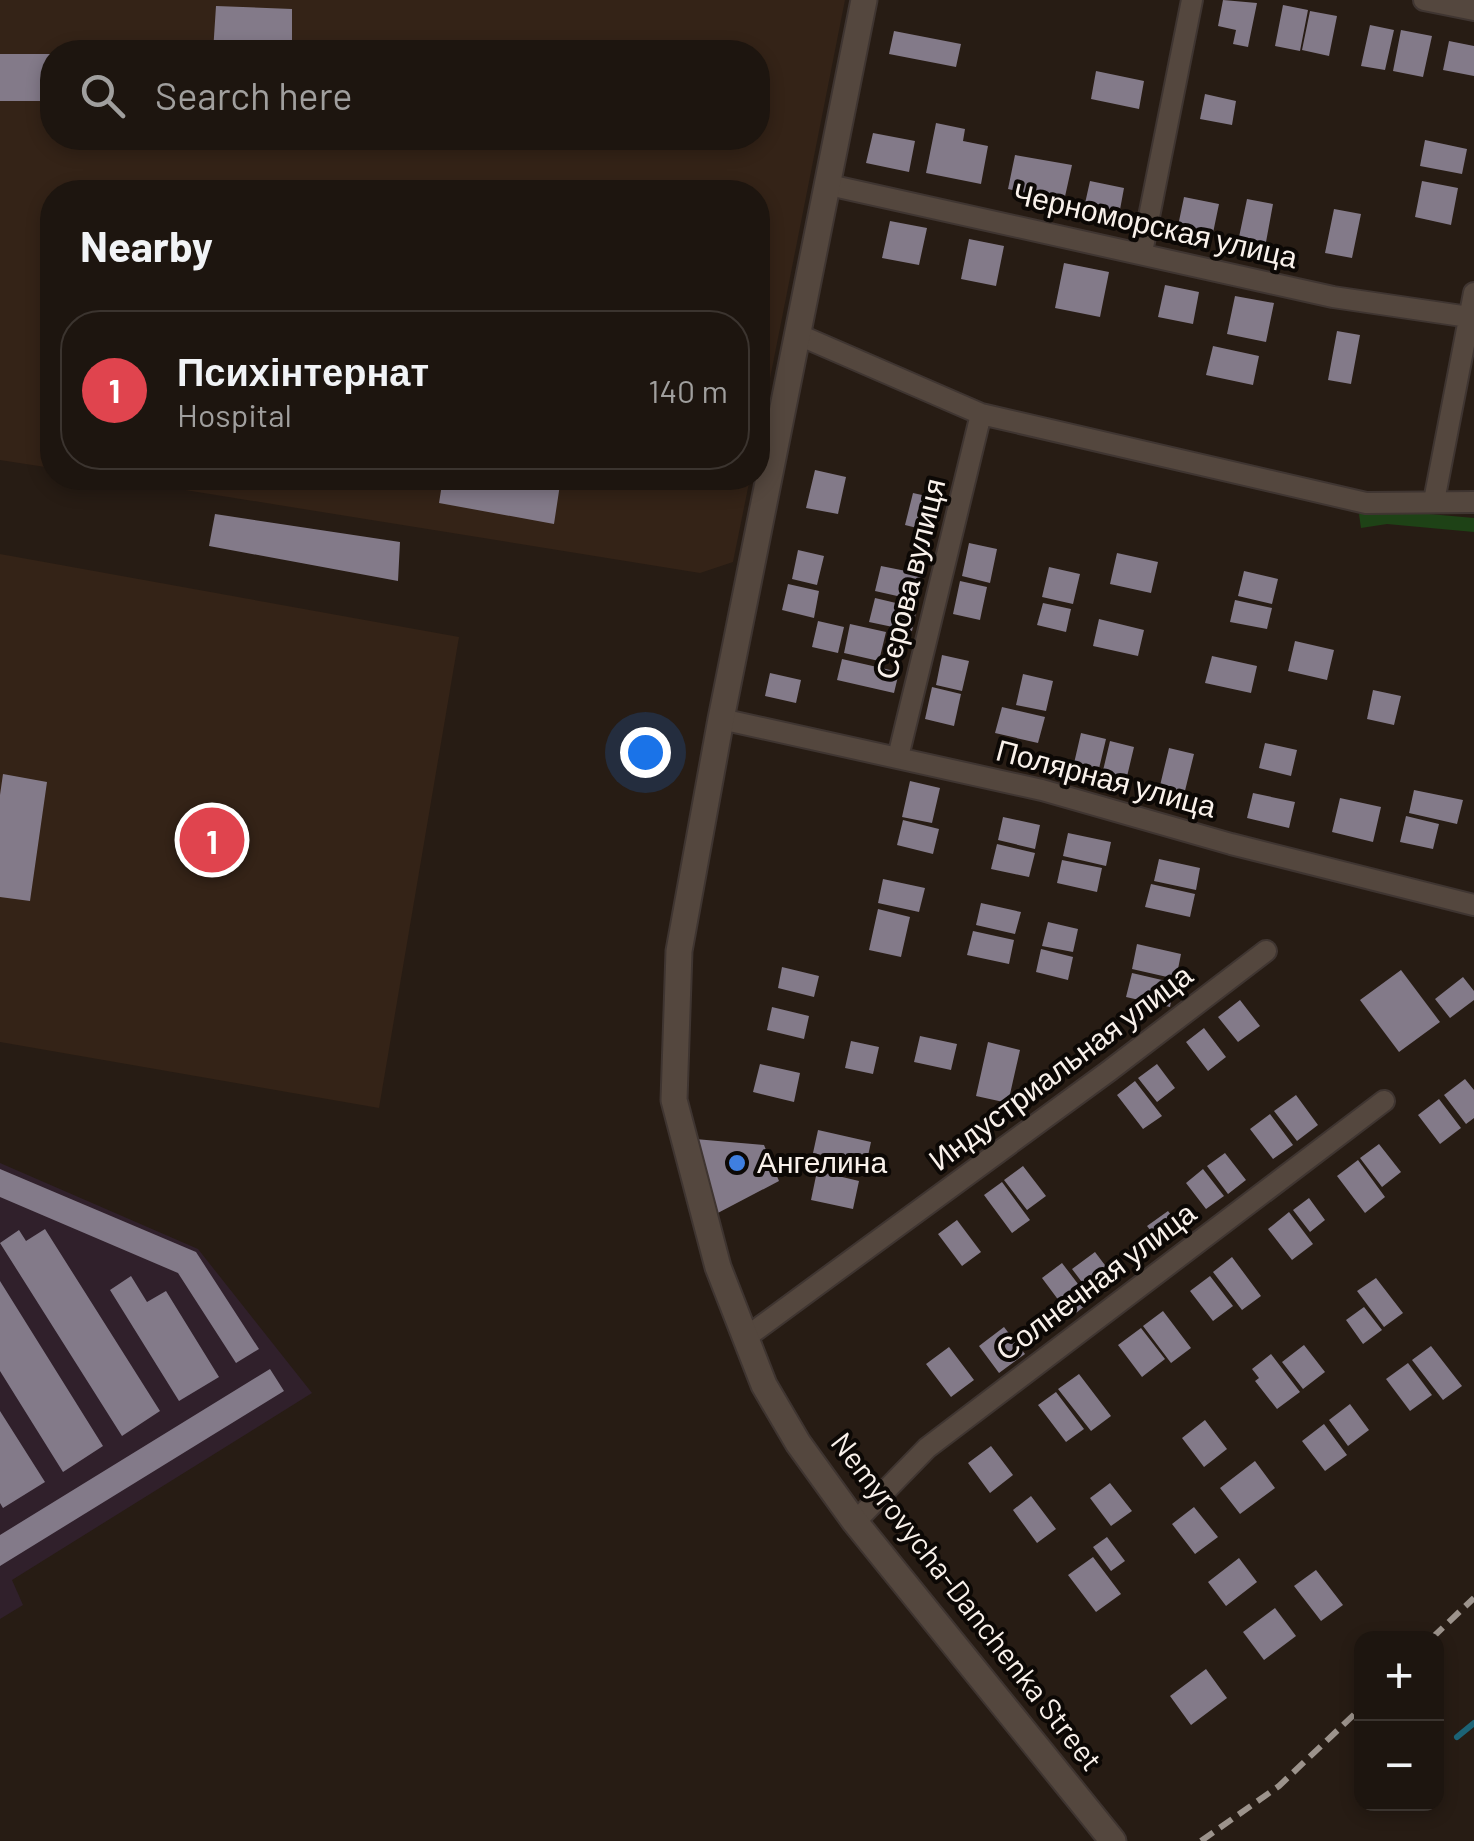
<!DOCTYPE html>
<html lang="en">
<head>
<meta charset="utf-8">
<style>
	body { margin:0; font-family:Barlow,sans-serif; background:#251e18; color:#f1f3f6 }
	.controls { position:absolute; right:30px; bottom:30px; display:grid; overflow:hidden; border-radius:20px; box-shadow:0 5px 15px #0003 }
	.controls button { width:90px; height:90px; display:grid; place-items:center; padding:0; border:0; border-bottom:2px solid #3b342f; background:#1d150f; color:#f1f3f6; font:50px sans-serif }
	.you { position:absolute; left:645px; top:752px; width:35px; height:35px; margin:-25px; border:8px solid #fff; border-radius:50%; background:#1a73e8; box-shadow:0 0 0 15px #1a73e833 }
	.badge { display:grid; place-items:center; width:65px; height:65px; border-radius:50%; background:#7c3aed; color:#fff; font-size:32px; font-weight:700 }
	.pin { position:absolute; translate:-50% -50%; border:5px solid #fff; box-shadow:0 2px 10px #0006 }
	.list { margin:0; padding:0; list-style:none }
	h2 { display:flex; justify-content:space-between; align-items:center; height:130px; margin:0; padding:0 40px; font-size:42px }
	h2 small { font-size:32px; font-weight:400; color:#a09f9e }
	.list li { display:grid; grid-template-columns:65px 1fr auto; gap:30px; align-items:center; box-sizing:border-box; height:160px; margin:0 20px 20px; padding:0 20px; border:2px solid #3b342f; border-radius:40px }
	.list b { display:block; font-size:38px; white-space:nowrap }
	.list p { margin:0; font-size:32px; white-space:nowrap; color:#a09f9e }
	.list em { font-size:32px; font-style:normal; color:#a09f9e }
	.icon { flex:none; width:55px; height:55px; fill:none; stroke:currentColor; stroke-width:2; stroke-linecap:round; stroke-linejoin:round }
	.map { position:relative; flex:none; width:1474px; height:1841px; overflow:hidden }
	.search { position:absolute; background:#1d150f; box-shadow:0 5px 15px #0003; left:40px; top:40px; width:730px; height:110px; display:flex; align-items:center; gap:25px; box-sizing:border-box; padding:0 35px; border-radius:40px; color:#a09f9e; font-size:38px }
	.panel { position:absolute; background:#1d150f; box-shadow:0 5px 15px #0003; left:40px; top:180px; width:730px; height:310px; border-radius:40px }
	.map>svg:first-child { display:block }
	.industrial { fill:#30202b }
	.built { fill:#342317; fill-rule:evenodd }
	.green { fill:#1e4216 }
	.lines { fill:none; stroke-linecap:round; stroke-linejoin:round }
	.stream { stroke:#1c6376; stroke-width:6 }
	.building { fill:#837a89 }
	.minor-casing { stroke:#3f3531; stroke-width:24 }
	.tertiary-casing { stroke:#3f3531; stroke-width:29 }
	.minor { stroke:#54473e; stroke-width:20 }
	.tertiary { stroke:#54473e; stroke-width:25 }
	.rail { stroke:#9c938c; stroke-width:6; stroke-dasharray:15 8; stroke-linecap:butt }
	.shop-dot { fill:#3f7fe0; stroke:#0c0805; stroke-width:4 }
	.labels { text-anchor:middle; stroke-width:8; stroke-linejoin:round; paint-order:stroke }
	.street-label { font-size:30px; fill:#f9f1eb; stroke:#0c0805 }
	.poi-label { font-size:30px; fill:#f9f1eb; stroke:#0c0805; text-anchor:start }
</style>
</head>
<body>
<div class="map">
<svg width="1474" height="1841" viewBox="0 0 1474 1841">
	<rect width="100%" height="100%" fill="#271c14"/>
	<path class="industrial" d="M0,1163L198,1249L312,1393L12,1580L23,1605L0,1619Z"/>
	<path class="built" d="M0,0H845L758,439V192H52V468L0,460ZM52,52H758V138H52Z
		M111,478H750L733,562L700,573Z
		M0,554L459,637L379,1108L0,1042Z"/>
	<path class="green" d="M1396,511L1474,518V532L1387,524L1361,528L1359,514Z"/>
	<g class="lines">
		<path class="stream" d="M1457,1737L1474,1723"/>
	</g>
	<path class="building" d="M1223,0L1257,3L1248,47L1233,44L1236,30L1218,26Z
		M1283,5L1308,10L1300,51L1275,46Z
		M216,6L292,9V52H213Z
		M1310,11L1337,16L1329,56L1302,50Z
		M1370,25L1394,30L1385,70L1361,66Z
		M1401,30L1432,36L1423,77L1393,71Z
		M894,31L961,44L956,67L889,54Z
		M1449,41L1474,46V76L1443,70Z
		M0,54H52V101H0Z
		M1096,71L1144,81L1139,109L1091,99Z
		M1205,94L1236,101L1232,125L1200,119Z
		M936,123L965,129L963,141L988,146L981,184L926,173Z
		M873,133L915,141L909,172L866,163Z
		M1425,140L1467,149L1462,174L1420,166Z
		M1015,155L1072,165L1064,201L1008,189Z
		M1090,181L1124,188L1119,215L1084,208Z
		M1422,181L1458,188L1451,225L1415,217Z
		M1184,197L1219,204L1213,233L1178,226Z
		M1247,199L1273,204L1266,242L1239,237Z
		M1334,209L1361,214L1352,258L1325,253Z
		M890,221L927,228L919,265L882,258Z
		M969,239L1004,246L996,286L961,279Z
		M1064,263L1109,272L1100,317L1055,308Z
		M1165,285L1199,292L1193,324L1158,317Z
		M1235,296L1274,303L1266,342L1227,334Z
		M1337,331L1360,335L1351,384L1328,380Z
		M1213,346L1259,356L1253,385L1206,375Z
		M815,470L846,477L838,514L806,508Z
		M443,478H561L554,524L439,503Z
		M913,493L940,499L933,532L905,525Z
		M215,514L400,542L398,581L209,546Z
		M969,543L997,549L990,583L962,576Z
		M798,550L824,556L817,585L792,579Z
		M1117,553L1158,562L1151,593L1110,584Z
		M881,566L921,574L915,600L875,591Z
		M1049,567L1080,574L1073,604L1042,597Z
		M1244,571L1278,579L1272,604L1238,596Z
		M960,581L987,587L980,620L953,614Z
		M788,584L819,591L814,618L782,610Z
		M875,598L917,608L912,631L869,622Z
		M1235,600L1272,608L1267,629L1230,622Z
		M1043,603L1071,609L1066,632L1037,625Z
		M1099,619L1144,630L1138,656L1093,646Z
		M818,621L844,627L838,653L812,647Z
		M850,624L886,632L879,661L844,653Z
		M1295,641L1334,650L1327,680L1288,671Z
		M942,655L969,661L962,691L936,685Z
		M1212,656L1257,666L1251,693L1205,683Z
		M842,659L899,672L894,693L837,680Z
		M770,673L801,680L796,703L765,696Z
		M1023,674L1053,681L1046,711L1016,705Z
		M932,687L961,694L954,726L925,719Z
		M1373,690L1401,696L1394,725L1367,719Z
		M1002,707L1045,717L1038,743L995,733Z
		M1081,733L1106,739L1097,777L1072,772Z
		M1110,741L1134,747L1125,785L1101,779Z
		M1265,743L1297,750L1291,776L1259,768Z
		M1169,748L1194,754L1183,799L1158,794Z
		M3,774L47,782L30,901L0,897V795Z
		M910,781L940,788L932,823L902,817Z
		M1414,790L1463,800L1457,824L1409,813Z
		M1253,793L1295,802L1289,828L1247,818Z
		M1340,798L1381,807L1373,842L1332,832Z
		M1406,816L1439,824L1433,849L1400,842Z
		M1003,817L1040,825L1035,849L998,840Z
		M903,820L939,829L933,854L897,845Z
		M1068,833L1111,842L1106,866L1063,856Z
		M997,844L1035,853L1029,877L991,869Z
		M1159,859L1200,868L1196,890L1154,881Z
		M1062,860L1102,868L1097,892L1057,883Z
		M883,879L925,888L919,912L878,903Z
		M1151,884L1195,894L1190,917L1145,907Z
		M981,903L1021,912L1015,934L976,925Z
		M878,909L910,917L901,957L869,950Z
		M1048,922L1078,929L1073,952L1042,946Z
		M973,931L1014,940L1009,964L967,955Z
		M1137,944L1181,954L1176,979L1132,969Z
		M1041,949L1073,957L1068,980L1036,972Z
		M782,967L819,976L814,997L778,988Z
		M1401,970L1440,1022L1399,1052L1360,1000Z
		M1132,973L1175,983L1170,1007L1126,997Z
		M1463,977L1474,991V1000L1450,1018L1435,999Z
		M1240,1000L1260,1026L1238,1042L1218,1017Z
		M772,1007L809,1016L804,1039L767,1030Z
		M1204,1028L1226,1057L1208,1071L1186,1042Z
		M920,1036L957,1044L951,1070L914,1062Z
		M851,1041L879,1047L873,1074L845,1068Z
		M988,1042L1020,1050L1008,1103L976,1096Z
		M760,1064L800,1073L794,1102L753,1092Z
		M1157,1064L1175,1088L1157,1102L1138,1078Z
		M1465,1079L1474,1090V1118L1466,1124L1444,1095Z
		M1135,1081L1162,1116L1143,1129L1117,1095Z
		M1296,1095L1318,1125L1297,1141L1274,1111Z
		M1439,1099L1461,1128L1440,1144L1418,1115Z
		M1270,1114L1293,1145L1273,1159L1250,1129Z
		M818,1130L871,1142L866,1165L813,1153Z
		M695,1139L764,1145L779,1181L714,1215Z
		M1379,1144L1401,1172L1382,1187L1360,1158Z
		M1225,1153L1246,1180L1228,1194L1207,1166Z
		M1358,1160L1385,1197L1365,1213L1337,1176Z
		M1023,1166L1046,1196L1027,1210L1004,1180Z
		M0,1169L196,1252L259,1349L236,1363L178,1273L0,1197Z
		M1203,1169L1224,1196L1206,1209L1186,1183Z
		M817,1171L859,1181L853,1209L811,1200Z
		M1002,1182L1030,1220L1012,1233L984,1195Z
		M1309,1198L1325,1220L1310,1232L1293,1210Z
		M1168,1211L1182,1230L1162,1245L1147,1226Z
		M1289,1212L1313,1244L1292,1260L1268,1229Z
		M957,1220L981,1252L962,1266L938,1234Z
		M45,1229L160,1411L122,1436L0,1243L19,1230L26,1241Z
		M1095,1252L1117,1281L1094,1298L1072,1269Z
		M1232,1257L1261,1296L1242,1310L1213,1272Z
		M1062,1263L1091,1301L1071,1317L1042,1278Z
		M131,1276L147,1302L166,1291L219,1377L179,1401L110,1290Z
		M1210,1276L1233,1306L1213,1321L1190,1291Z
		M1376,1278L1403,1313L1384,1327L1357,1291Z
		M0,1281L103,1446L63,1472L0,1371Z
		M1364,1307L1382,1330L1363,1344L1346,1320Z
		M1163,1311L1191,1348L1171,1363L1143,1326Z
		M1004,1327L1025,1354L999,1373L979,1346Z
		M1141,1328L1165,1359L1142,1377L1118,1345Z
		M1304,1345L1325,1372L1303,1389L1282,1362Z
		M1431,1346L1462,1386L1443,1400L1412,1360Z
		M949,1347L974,1380L951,1397L926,1364Z
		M1271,1354L1300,1392L1277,1409L1255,1381L1259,1378L1252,1369Z
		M1408,1363L1432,1395L1410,1411L1386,1379Z
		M270,1369L284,1391L0,1566V1535Z
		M1079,1374L1111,1416L1091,1431L1058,1389Z
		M1056,1392L1084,1429L1066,1442L1038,1405Z
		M1350,1404L1369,1430L1348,1446L1329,1420Z
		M0,1411L45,1482L3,1508L0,1503Z
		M1205,1420L1227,1449L1204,1467L1182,1438Z
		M1324,1424L1347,1455L1325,1471L1302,1441Z
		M991,1446L1013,1475L990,1493L968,1463Z
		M1255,1461L1275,1488L1240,1514L1220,1488Z
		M1110,1483L1132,1511L1111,1526L1090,1498Z
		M1031,1496L1056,1529L1037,1543L1013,1510Z
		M1194,1507L1218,1537L1195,1554L1172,1524Z
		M1107,1537L1125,1561L1111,1571L1093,1547Z
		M1093,1557L1121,1594L1096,1612L1068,1575Z
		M1239,1558L1257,1582L1226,1606L1208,1582Z
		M1316,1570L1343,1605L1321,1621L1294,1586Z
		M1275,1608L1296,1636L1264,1660L1243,1632Z
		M1206,1669L1227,1698L1191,1725L1170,1696Z"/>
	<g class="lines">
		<defs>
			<path id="minor" d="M1424,0L1474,10
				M829,185L1333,297L1469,317
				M1142,252L1192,0
				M799,335L981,414L1366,503L1474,502
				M1434,501L1474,293
				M721,719L1042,790L1231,844L1474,905
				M898,757L981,414
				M745,1338L1109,1071L1266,951
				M855,1522L927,1448L1384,1101"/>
			<path id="tertiary" d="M864,0L721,719L679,951L674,1100L718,1267L764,1385L798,1443L855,1522L1113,1841"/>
		</defs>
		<use href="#minor" class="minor-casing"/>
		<use href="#tertiary" class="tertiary-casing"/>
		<use href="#minor" class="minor"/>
		<use href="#tertiary" class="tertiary"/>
		<path class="rail" d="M1432,1638L1474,1598
			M1201,1841L1279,1786L1362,1707"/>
	</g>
	<circle class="shop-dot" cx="737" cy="1163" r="10"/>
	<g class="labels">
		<g class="street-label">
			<text transform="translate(1155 226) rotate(13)" y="10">Черноморская улица</text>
			<text transform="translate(911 579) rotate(-76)" y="10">Сєрова вулиця</text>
			<text transform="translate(1106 779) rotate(15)" y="10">Полярная улица</text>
			<text transform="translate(1061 1068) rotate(-37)" y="10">Индустриальная улица</text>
			<text transform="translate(1096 1282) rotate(-37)" y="10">Солнечная улица</text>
			<text transform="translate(966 1602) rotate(52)" y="10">Nemyrovycha-Danchenka Street</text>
		</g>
		<g class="poi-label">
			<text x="757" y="1173">Ангелина</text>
		</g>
	</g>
</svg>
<div class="controls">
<button>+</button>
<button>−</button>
</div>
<div class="you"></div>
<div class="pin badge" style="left:212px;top:840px;background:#e0444e">1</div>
<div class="search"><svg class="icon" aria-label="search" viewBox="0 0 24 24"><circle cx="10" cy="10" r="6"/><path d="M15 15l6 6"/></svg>Search here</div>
<section class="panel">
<h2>Nearby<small></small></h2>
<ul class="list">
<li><span class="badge" style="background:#e0444e">1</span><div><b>Психінтернат</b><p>Hospital</p></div><em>140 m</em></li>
</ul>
</section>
</div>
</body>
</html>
